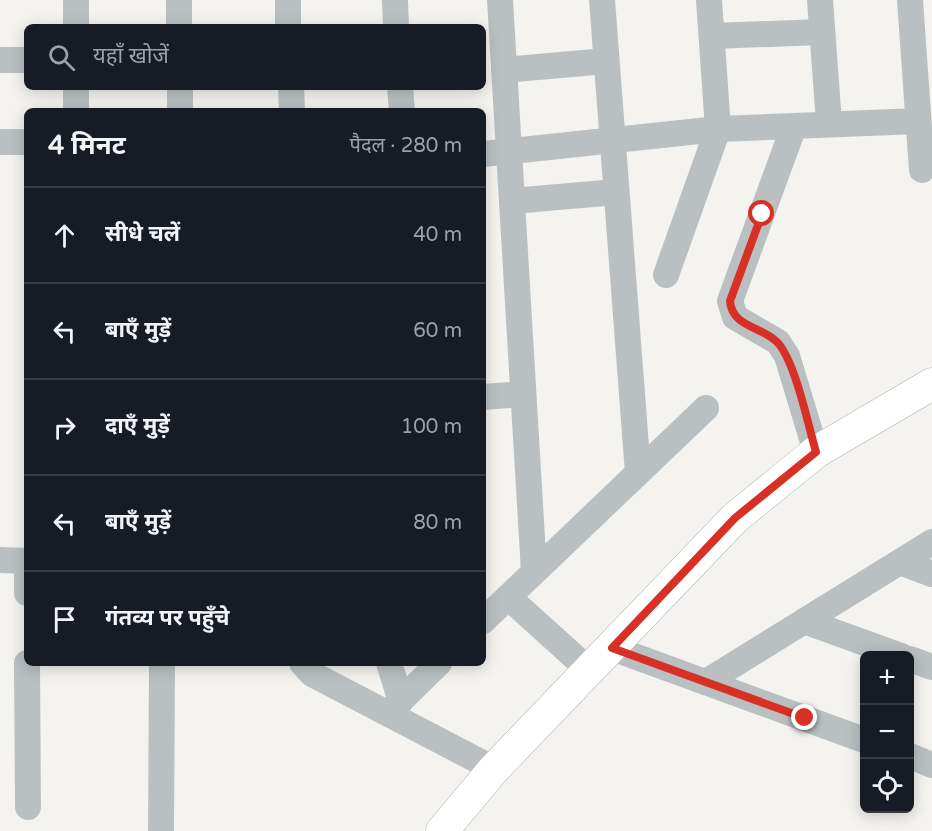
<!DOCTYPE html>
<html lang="hi">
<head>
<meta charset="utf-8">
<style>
	body { margin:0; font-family:"Varela Round","Noto Sans Devanagari",sans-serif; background:#242831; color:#f1f3f6 }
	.controls { position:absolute; right:18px; bottom:18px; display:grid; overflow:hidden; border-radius:9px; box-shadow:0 3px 15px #0003 }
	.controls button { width:54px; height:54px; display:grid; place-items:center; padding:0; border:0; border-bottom:2px solid #363941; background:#171b24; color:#f1f3f6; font:30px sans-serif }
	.stop { position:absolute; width:18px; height:18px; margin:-14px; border:4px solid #d93025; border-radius:50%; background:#fff }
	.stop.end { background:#d93025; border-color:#fff; box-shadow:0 2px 6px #0008 }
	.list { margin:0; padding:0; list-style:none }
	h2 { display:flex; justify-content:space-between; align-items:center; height:78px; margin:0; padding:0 24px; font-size:26px }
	h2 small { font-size:20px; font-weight:400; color:#9ea1a6 }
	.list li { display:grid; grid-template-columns:39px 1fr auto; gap:18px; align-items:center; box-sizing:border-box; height:96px; padding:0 24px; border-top:2px solid #363941 }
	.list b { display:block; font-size:22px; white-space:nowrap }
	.list em { font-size:20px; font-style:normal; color:#9ea1a6 }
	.icon { flex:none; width:33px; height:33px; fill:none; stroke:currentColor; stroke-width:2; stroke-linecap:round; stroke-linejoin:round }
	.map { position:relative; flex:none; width:932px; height:831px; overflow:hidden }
	.search { position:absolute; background:#171b24; box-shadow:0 3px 15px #0003; left:24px; top:24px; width:462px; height:66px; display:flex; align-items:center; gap:15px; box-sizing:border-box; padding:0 21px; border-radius:9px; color:#9ea1a6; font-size:22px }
	.panel { position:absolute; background:#171b24; box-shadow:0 3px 15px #0003; left:24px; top:108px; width:462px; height:558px; border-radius:9px }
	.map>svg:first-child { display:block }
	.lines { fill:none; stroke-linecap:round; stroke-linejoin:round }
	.major-casing { stroke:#aeb4b6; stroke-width:33 }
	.minor { stroke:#bac0c2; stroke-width:26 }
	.major { stroke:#fff; stroke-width:32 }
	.route { stroke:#d93025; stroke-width:8 }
</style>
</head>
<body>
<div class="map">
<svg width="932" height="831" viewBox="0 0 932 831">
	<rect width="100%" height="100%" fill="#f4f3f0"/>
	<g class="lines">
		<defs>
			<path id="major" d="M442,831L494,769L735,518L816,452L932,384"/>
		</defs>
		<use href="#major" class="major-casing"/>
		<path class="minor" d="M179,0V27
			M288,0V27
			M395,0L396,27
			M500,0L534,572
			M820,0L829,123
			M910,0L922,170
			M76,27V0
			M712,36L822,32
			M0,60H27
			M504,70L606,61
			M180,87V111
			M291,87L292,111
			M400,87L402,111
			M76,111V87
			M794,126L730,301L735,317L778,342L787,356L816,452
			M0,142H27
			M483,154L718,129L918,121
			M512,201L616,192
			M666,275L718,129L709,0
			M483,397L523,394
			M638,473L706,408
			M0,560L27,561
			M27,561V593
			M900,562L932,574
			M508,597L590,671
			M483,621L638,473L602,0
			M804,621L901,656
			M612,648L864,740
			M910,659L932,667
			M27,663L28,807
			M302,663L312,674L494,769
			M389,663L401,701
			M706,682L932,542
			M388,713L439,663
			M910,756L932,765
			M161,831L162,663"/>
		<use href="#major" class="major"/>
	</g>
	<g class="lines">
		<path class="route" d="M762,214L730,301C732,327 761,326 777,342C795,360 808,425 816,452L735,518L612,648L805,718"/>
	</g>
</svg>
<div class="controls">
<button>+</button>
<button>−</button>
<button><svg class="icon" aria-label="locate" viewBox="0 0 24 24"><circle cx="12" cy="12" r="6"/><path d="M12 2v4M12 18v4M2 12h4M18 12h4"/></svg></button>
</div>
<div class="stop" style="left:762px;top:214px"></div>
<div class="stop end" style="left:805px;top:718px"></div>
<div class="search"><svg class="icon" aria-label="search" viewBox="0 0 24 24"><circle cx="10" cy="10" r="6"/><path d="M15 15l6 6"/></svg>यहाँ खोजें</div>
<section class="panel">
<h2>4 मिनट<small>पैदल · 280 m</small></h2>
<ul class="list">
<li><svg class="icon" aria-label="ahead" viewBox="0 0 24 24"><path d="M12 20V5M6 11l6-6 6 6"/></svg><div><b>सीधे चलें</b></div><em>40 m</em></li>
<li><svg class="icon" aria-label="left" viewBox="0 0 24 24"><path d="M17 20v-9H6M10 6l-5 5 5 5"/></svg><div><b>बाएँ मुड़ें</b></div><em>60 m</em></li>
<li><svg class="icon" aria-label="right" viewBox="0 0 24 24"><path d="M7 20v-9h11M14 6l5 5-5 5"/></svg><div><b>दाएँ मुड़ें</b></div><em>100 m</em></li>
<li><svg class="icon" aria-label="left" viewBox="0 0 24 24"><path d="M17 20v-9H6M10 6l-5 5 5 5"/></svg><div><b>बाएँ मुड़ें</b></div><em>80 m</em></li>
<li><svg class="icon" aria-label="arrive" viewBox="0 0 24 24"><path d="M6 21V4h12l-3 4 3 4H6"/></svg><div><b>गंतव्य पर पहुँचे</b></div></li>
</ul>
</section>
</div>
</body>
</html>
